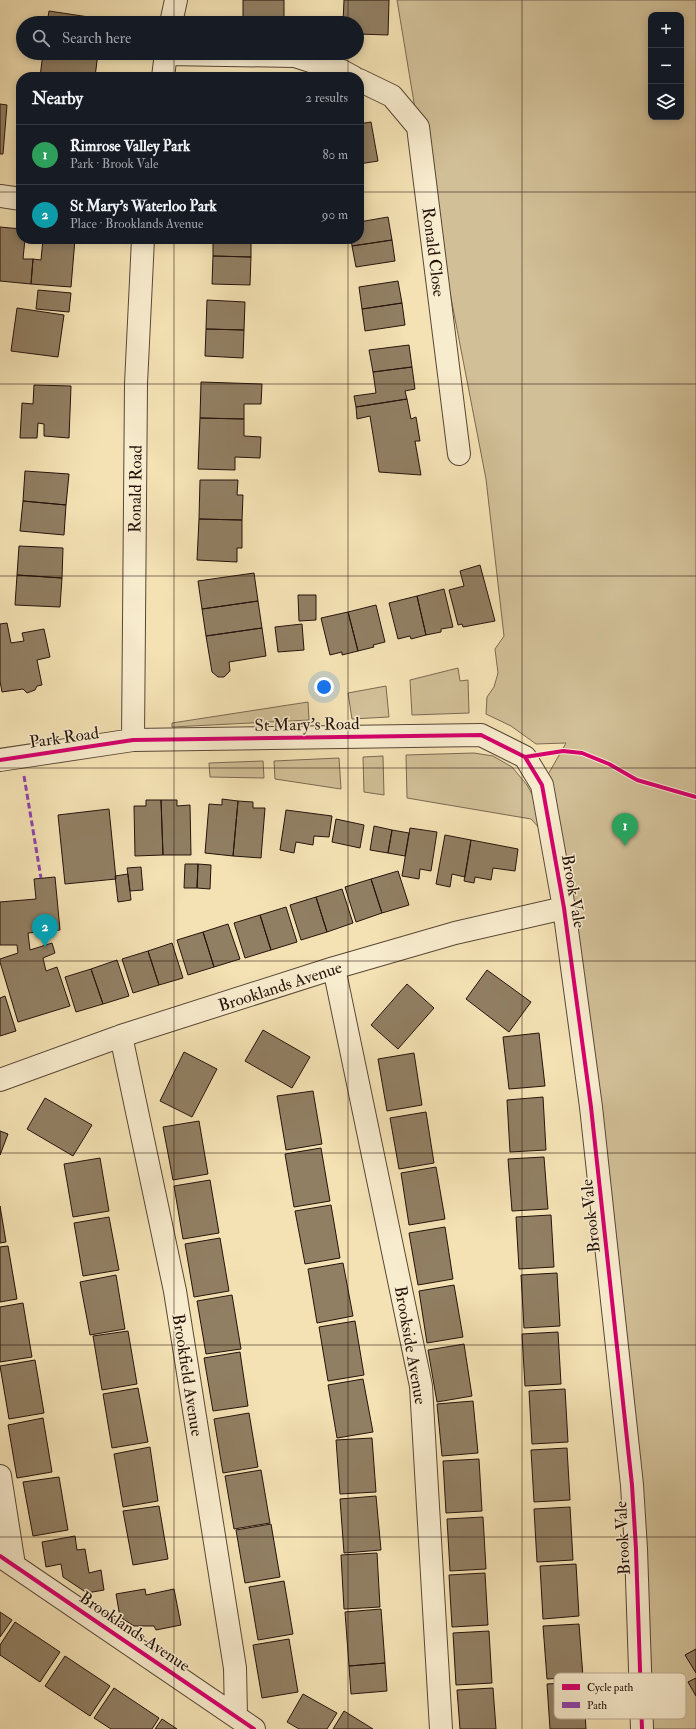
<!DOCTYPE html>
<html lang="en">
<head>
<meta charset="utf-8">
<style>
	body { margin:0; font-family:"IM FELL Double Pica",serif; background:#20242c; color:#f1f3f6 }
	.controls { position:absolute; right:12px; top:12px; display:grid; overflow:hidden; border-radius:8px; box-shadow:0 2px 10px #0003 }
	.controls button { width:36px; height:36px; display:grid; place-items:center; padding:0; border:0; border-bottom:1px solid #363941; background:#171b24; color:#f1f3f6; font:20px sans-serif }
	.you { position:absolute; left:324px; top:687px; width:14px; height:14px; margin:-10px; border:3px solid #fff; border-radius:50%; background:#1a73e8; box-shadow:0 0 0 6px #1a73e833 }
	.badge { display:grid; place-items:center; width:26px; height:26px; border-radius:50%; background:#c59692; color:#fff; font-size:13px; font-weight:700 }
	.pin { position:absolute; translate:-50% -33px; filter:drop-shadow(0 1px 2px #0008) }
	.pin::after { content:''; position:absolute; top:21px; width:14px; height:12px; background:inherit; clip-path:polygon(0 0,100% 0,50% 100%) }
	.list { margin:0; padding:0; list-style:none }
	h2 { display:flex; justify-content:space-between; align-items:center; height:52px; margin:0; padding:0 16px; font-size:17px }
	h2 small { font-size:13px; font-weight:400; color:#9ea1a6 }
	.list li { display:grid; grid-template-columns:26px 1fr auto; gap:12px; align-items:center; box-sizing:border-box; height:60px; padding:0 16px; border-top:1px solid #363941 }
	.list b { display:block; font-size:15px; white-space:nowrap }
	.list p { margin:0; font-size:13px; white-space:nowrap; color:#9ea1a6 }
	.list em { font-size:13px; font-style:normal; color:#9ea1a6 }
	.icon { flex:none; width:22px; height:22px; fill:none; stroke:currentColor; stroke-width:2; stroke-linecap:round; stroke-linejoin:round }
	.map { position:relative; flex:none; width:696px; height:1729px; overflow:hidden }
	.search { position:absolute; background:#171b24; box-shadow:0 2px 10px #0003; left:16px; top:16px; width:348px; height:44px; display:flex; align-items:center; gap:10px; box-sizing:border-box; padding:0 14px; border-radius:22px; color:#9ea1a6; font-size:15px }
	.panel { position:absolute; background:#171b24; box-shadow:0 2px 10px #0003; left:16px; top:72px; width:348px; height:172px; border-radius:16px }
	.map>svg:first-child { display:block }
	.green { fill:#d1bf97; stroke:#7b6951; fill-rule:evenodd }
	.building { fill:#917f63; stroke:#25130b }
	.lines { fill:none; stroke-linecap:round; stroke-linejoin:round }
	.street-casing { stroke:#594735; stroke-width:24 }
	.street { stroke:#f8ecce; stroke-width:22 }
	.quiet { stroke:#8e44ad; stroke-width:3; stroke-dasharray:6 3; stroke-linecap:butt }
	.cycleway-casing { stroke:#f8ecce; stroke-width:6 }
	.cycleway { stroke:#d6006c; stroke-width:4 }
	.grid { fill:none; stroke:#25130b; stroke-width:1; stroke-opacity:0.55 }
	.labels { text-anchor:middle; stroke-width:3; stroke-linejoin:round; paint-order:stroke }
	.street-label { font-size:17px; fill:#25130b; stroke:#f8ecce }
	.key { fill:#f8ecce; stroke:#b9ab94; stroke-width:1 }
	.key-label { font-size:11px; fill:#25130b }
</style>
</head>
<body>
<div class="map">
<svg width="696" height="1729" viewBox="0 0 696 1729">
	<rect width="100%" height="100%" fill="#f4e2b4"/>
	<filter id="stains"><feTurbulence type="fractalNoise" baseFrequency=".005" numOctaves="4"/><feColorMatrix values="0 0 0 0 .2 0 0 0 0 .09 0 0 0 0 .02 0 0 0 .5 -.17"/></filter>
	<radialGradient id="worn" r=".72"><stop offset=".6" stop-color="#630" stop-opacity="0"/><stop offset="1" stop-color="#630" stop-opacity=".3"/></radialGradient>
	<path class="green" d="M397,0H696V1729H642L636,1549L542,785L566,743L536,744L511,726L486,714L487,697L494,687L498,673L495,649L504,636L486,479L418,127ZM651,15H681V117H651Z
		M458,668L460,681L468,680L469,713L412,715L410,680Z
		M386,686L389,717L352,719L348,693Z
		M308,702L309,720L172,727V723Z
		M474,753L493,756L512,767L527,785L537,803L542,831L531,819L407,798L406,755Z
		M383,756L384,795L364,792L363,757Z
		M339,758L341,789L275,779L274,761Z
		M263,761L264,778L210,777L209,763Z"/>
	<path class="building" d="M243,0H284V20L243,19Z
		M344,0H389L388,35L357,34V23H343Z
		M49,11L102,19V23H47Z
		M43,53H98L95,77H40Z
		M0,104L7,105L3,154H0Z
		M371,122L378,161L359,164V124Z
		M388,217L392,240L352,246L351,239H359V222Z
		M0,227L21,229V239H25L23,259H33L31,284L0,281Z
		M43,239H75L71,287L31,284L33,259L41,260Z
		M213,239H251V257L213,256Z
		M392,240L395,261L356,267L352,246Z
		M213,256L251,257L250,285L212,284Z
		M398,281L402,303L362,309L359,287Z
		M38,290L71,293L69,312L36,309Z
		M207,300L245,302L244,330L206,329Z
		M402,303L405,325L365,331L362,309Z
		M17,308L64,315L58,357L11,351Z
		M206,329L244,330L243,358L205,356Z
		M409,345L412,367L373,372L369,350Z
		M412,367L415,389L405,391L407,399L356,407L354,396L376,393L373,372Z
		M201,382L262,384L261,404H244V419L200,418Z
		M34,385L71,386L69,438L44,436V424L38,423L37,438H20L22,403L33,404Z
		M407,399L411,419L416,417L420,441H415L421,475L379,472L370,416L357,419L356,407Z
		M200,418L244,419V436L261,437L260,458L235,457V470L198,469Z
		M25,471L69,474L66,505L23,501Z
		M200,480H238L237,495H243L242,520L199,519Z
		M23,501L66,505L64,535L20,531Z
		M199,519L242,520V548H237V562L197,560Z
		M19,546L63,548L62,578L17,575Z
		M480,565L495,621L463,627L462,624L458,625L449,590L464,586L460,571Z
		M254,573L258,601L202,609L198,581Z
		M17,575L62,578L60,607L15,605Z
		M444,589L453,627L441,629V632L426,635L417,596Z
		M298,595H316V620L299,621Z
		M417,596L426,635L411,639L410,636L398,639L389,603Z
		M258,601L262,628L206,636L202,609Z
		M376,605L385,642L373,645L374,647L358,651L348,612Z
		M348,612L358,651L342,655V652L330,655L321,618Z
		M7,623L11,643L24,641L22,633L44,629L50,657L37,660L42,685L37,686L35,690L27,693L23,689L2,692L0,681V624Z
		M302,624L304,650L278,652L275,627Z
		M262,628L266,656L229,662L230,671L224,677H218L212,672L206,636Z
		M222,799L238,801L233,856L205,853L209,804L222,805Z
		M146,800H161L163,855L135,856L134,806H146Z
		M161,800H177V806L190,805L191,855H163Z
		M238,801L253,802V808H265L261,858L233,856Z
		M109,809L116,879L65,884L58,815Z
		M286,810L332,816L329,837L314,836L313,845L296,842L294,853L280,850Z
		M336,819L364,825L360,848L332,842Z
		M374,826L392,830L388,853L370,850Z
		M410,828L437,832L431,871L420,869L419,879L402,876Z
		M392,830L409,833L405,856L388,853Z
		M445,835L471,840L465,877L452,874L450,887L436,884Z
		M471,840L518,849L515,871L493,868L491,880L475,877L474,883L464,881Z
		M185,864H198L197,888H184Z
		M198,864L211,865L210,889L197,888Z
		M141,867L143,890L130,891L127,868Z
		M398,871L409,905L382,913L371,879Z
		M128,874L131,900L118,902L115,876Z
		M55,877L60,930L28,933L30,950L52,943L55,953L43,958L46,971L57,967L70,1006L18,1022L0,962V959L18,953L17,945H0V902L36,899L34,879Z
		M371,879L382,913L356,922L345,887Z
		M342,889L353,923L327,932L316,897Z
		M316,897L327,932L301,940L290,905Z
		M286,907L297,942L271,950L260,915Z
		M260,915L271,950L245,958L234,923Z
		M228,924L240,959L214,967L203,932Z
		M203,932L214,967L188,975L177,940Z
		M172,943L183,978L159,985L148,951Z
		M148,951L159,985L133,993L122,959Z
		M117,960L129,996L103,1004L91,969Z
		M91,969L103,1004L76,1012L65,977Z
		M487,970L531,1002L509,1032L466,999Z
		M407,984L434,1008L398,1049L371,1025Z
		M5,996L16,1031L0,1036V998Z
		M263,1030L310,1057L292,1088L245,1061Z
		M539,1033L545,1086L509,1089L503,1037Z
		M184,1052L217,1069L192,1117L160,1101Z
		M414,1053L422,1105L387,1111L378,1059Z
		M313,1091L322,1144L286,1150L277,1096Z
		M543,1097L546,1150L510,1152L507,1100Z
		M45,1098L92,1125L73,1156L27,1129Z
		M426,1112L434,1163L399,1169L390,1118Z
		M199,1121L208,1174L173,1180L163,1127Z
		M0,1131L8,1134L0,1155Z
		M321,1148L330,1201L294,1207L285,1154Z
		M544,1157L548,1209L512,1211L508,1159Z
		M100,1158L109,1211L73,1217L64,1164Z
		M436,1167L445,1219L409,1225L401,1173Z
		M210,1180L219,1233L183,1239L174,1186Z
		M331,1205L340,1258L305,1264L295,1211Z
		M0,1206L6,1242L0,1243Z
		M551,1215L554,1267L519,1269L516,1217Z
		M109,1217L119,1270L83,1276L74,1223Z
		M445,1227L453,1279L418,1285L409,1233Z
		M220,1238L229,1291L194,1297L185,1244Z
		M8,1246L17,1299L0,1302V1247Z
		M343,1263L353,1316L317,1323L308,1269Z
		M557,1273L560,1326L524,1328L521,1275Z
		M116,1275L125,1329L90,1335L80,1282Z
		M454,1285L463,1337L427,1343L419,1291Z
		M232,1295L241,1349L206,1354L197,1301Z
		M23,1303L32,1357L0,1362V1307Z
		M355,1321L364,1375L328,1381L319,1327Z
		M128,1331L137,1384L102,1390L93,1336Z
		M558,1332L561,1384L525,1386L522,1334Z
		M464,1344L472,1396L437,1402L428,1350Z
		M240,1352L248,1406L213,1411L204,1358Z
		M35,1360L44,1413L9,1419L0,1366Z
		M363,1379L373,1432L337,1438L328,1385Z
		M138,1388L148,1442L112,1448L103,1394Z
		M565,1389L568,1442L532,1444L529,1391Z
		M473,1401L478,1453L442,1456L437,1404Z
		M249,1413L258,1467L223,1473L214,1419Z
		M43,1418L52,1472L17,1478L8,1425Z
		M372,1438L376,1492L340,1494L336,1440Z
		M150,1447L158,1501L123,1507L114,1454Z
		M567,1448L570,1500L534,1502L531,1450Z
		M479,1459L482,1511L446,1513L443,1461Z
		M261,1470L270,1523L234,1529L225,1476Z
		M59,1477L68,1530L33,1536L23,1482Z
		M376,1496L381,1550L344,1553L340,1499Z
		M159,1506L168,1559L133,1565L123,1511Z
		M570,1507L573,1560L537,1562L534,1509Z
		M483,1517L486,1569L450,1571L447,1519Z
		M271,1524L280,1577L245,1583L236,1530Z
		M75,1536L77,1550L85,1549L89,1573L101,1570L104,1590L87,1593L63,1577L61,1564L46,1567L42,1542Z
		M377,1553L380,1607L344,1609L341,1555Z
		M576,1564L579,1616L543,1619L540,1566Z
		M485,1573L488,1625L452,1627L449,1575Z
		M284,1581L293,1634L258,1640L249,1587Z
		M145,1589L146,1595L174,1589L181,1625L156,1630L154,1626H134L120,1617L116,1594Z
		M381,1609L385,1663L349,1666L345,1612Z
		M0,1612L12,1620L0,1637Z
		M15,1622L60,1652L40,1682L0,1655V1645Z
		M579,1624L583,1677L547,1679L543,1626Z
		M489,1631L492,1683L456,1685L453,1633Z
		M289,1639L298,1692L262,1698L253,1645Z
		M696,1649V1673L685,1655Z
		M65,1656L110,1686L90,1716L45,1686Z
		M385,1663L387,1691L351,1694L349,1666Z
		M696,1678V1696L688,1682Z
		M583,1682L586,1729H550L547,1684Z
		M114,1688L159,1718L152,1729H111L94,1718Z
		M493,1688L496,1729H460L457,1690Z
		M303,1694L337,1713L327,1729H299L287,1722Z
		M344,1711L373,1729H333Z
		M162,1719L177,1729H155Z"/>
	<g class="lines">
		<defs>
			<path id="street" d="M171,23L176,0
				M166,54L295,56L342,71L353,77
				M163,77L166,53
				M359,80L392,96L418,127L459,454
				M0,196L21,199
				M133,740L136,384L143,239
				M0,760L133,740L481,735L525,757L542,785L564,908L591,1107L632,1485L636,1549L642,1729
				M334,968L421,1386L441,1729
				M121,1036L175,1291L235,1668L236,1716
				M0,1080L121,1036L334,968L455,933L564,908
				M0,1476L14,1565
				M0,1556L254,1729"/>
		</defs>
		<use href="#street" class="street-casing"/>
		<use href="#street" class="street"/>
		<path class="quiet" d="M24,776L41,878"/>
		<defs>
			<path id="cycleway" d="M525,757L563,751L582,753L609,764L637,780L696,797
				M0,760L133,740L481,735L525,757L542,785L564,908L591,1107L632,1485L636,1549L642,1729
				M0,1556L254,1729"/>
		</defs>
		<use href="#cycleway" class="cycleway-casing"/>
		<use href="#cycleway" class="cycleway"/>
	</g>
	<path class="grid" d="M174,0V23M348,0V23M522,0V1729M174,53V77M348,53V77M0,192H21M359,192H696M174,239V1729M348,239V1729M0,384H696M0,576H696M0,768H696M0,961H696M0,1153H696M0,1345H696M0,1537H696"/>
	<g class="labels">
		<g class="street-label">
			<text transform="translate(434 252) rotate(83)" y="6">Ronald Close</text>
			<text transform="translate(135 489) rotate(-89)" y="6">Ronald Road</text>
			<text transform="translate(307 724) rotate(-1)" y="6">St Mary's Road</text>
			<text transform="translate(64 737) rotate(-8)" y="6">Park Road</text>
			<text transform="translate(574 891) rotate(80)" y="6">Brook Vale</text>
			<text transform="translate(280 986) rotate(-18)" y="6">Brooklands Avenue</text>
			<text transform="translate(590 1216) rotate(-96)" y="6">Brook Vale</text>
			<text transform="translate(411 1345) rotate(80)" y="6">Brookside Avenue</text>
			<text transform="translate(188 1375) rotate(81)" y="6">Brookfield Avenue</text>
			<text transform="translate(622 1538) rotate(-93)" y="6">Brook Vale</text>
			<text transform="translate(135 1631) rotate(34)" y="6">Brooklands Avenue</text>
		</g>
	</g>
	<rect x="554" y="1673" width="132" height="46" rx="6" class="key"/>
	<rect x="562" y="1684" width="18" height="6" fill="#d6006c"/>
	<rect x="562" y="1702" width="18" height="6" fill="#8e44ad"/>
	<g class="key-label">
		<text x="587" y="1691">Cycle path</text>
		<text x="587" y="1709">Path</text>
	</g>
	<rect width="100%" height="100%" filter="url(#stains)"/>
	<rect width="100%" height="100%" fill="url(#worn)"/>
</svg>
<div class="controls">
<button>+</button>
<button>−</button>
<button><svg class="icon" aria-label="layers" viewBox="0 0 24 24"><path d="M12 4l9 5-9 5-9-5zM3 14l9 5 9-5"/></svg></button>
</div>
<div class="you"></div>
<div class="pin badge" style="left:625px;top:846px;background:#2e9e5b">1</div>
<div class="pin badge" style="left:45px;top:947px;background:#0f9aa8">2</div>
<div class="search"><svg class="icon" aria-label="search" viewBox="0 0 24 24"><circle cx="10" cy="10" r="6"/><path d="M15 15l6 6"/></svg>Search here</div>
<section class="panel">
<h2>Nearby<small>2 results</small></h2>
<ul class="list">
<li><span class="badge" style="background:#2e9e5b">1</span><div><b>Rimrose Valley Park</b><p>Park · Brook Vale</p></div><em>80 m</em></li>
<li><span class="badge" style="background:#0f9aa8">2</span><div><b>St Mary's Waterloo Park</b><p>Place · Brooklands Avenue</p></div><em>90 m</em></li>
</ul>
</section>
</div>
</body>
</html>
